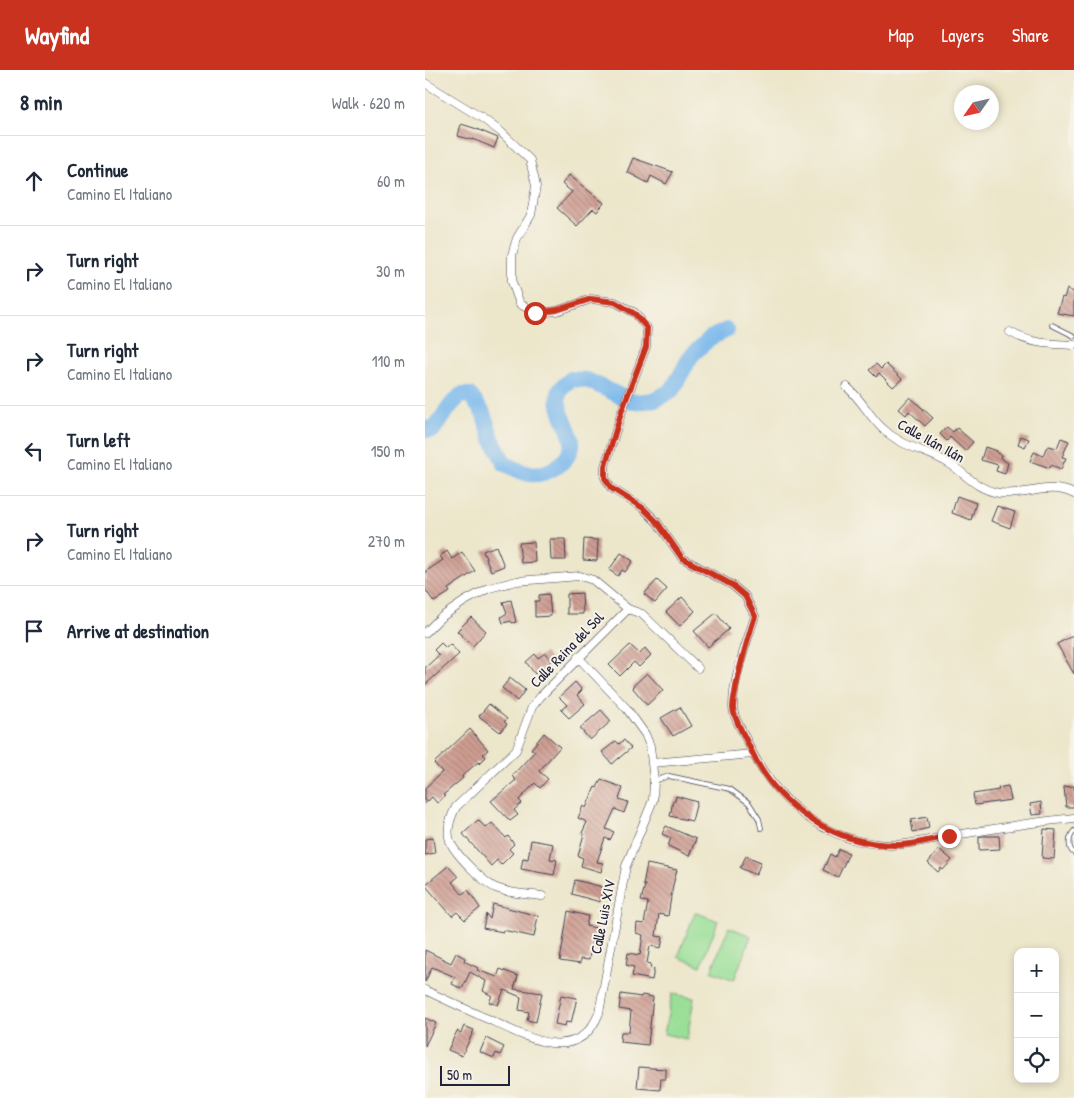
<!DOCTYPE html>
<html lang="en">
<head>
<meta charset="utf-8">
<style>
	body { margin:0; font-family:"Patrick Hand",sans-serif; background:#f2f2f3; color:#1f2937 }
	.controls { position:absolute; right:15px; bottom:15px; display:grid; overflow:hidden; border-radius:10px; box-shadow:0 2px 8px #0003 }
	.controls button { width:45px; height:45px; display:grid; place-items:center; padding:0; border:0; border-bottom:1px solid #e0e1e3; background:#fff; color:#1f2937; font:25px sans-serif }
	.compass { position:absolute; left:529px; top:15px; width:45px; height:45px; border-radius:50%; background:#fff; box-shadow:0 2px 8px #0003; rotate:236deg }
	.scale { position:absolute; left:15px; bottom:12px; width:70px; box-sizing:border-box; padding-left:5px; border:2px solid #22223b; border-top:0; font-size:14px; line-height:18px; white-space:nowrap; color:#22223b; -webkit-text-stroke:4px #f7f3e8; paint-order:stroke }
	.stop { position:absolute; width:15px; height:15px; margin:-11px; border:4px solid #c8321e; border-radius:50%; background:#fff }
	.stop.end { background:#c8321e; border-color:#fff; box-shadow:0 1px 5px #0008 }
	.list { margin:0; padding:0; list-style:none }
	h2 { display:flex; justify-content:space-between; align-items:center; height:65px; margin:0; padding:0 20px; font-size:21px }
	h2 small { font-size:16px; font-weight:400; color:#747a83 }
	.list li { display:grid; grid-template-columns:32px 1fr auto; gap:15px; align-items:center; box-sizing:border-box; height:90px; padding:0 20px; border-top:1px solid #e0e1e3 }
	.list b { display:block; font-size:19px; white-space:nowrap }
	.list p { margin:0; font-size:16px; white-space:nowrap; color:#747a83 }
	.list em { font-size:16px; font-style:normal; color:#747a83 }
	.icon { flex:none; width:28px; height:28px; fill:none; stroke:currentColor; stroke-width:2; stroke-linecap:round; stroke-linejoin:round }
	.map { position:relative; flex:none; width:649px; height:1028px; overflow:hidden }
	header { display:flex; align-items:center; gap:30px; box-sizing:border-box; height:70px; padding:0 25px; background:#c8321e; color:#fff }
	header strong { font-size:24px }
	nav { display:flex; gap:28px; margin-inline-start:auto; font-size:18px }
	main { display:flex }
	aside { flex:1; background:#fff }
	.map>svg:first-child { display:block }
	.pitch { fill:#9adf97; stroke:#5e8069 }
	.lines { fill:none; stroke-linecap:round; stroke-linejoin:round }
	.river { stroke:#78b7ec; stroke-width:16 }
	.building { fill:url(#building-back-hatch) }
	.lane-casing { stroke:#403f51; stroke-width:5.5 }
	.street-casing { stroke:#403f51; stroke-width:9 }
	.lane { stroke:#fff; stroke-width:4 }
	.street { stroke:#fff; stroke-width:8 }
	.route { stroke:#c8321e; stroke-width:6 }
	.labels { text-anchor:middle; stroke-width:4; stroke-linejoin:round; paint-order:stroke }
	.street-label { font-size:15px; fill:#22223b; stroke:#f7f3e8 }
</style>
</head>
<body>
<header>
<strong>Wayfind</strong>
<nav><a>Map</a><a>Layers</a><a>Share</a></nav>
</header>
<main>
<aside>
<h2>8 min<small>Walk · 620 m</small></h2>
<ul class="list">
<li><svg class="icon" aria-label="ahead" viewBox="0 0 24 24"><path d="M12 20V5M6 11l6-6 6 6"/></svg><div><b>Continue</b><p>Camino El Italiano</p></div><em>60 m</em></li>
<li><svg class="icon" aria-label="right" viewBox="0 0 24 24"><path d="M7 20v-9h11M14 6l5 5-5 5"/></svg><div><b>Turn right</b><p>Camino El Italiano</p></div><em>30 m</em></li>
<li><svg class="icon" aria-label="right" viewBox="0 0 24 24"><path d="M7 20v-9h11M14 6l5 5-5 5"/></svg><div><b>Turn right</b><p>Camino El Italiano</p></div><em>110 m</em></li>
<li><svg class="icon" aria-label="left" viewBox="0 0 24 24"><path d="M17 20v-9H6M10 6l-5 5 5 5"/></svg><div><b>Turn left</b><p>Camino El Italiano</p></div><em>150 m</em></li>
<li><svg class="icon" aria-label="right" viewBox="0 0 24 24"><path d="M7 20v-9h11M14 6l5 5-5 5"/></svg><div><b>Turn right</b><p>Camino El Italiano</p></div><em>270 m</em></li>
<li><svg class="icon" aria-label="arrive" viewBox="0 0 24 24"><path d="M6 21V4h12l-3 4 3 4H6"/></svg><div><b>Arrive at destination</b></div></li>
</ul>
</aside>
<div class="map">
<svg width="649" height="1028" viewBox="0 0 649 1028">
	<defs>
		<pattern id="building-back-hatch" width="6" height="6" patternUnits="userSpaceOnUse" patternTransform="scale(1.25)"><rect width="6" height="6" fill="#cf9e93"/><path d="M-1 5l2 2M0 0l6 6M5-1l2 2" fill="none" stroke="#a88079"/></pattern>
	</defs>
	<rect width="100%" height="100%" fill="#f7f3e8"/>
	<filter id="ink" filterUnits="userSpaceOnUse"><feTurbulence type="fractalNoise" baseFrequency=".02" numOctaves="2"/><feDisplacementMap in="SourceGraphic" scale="10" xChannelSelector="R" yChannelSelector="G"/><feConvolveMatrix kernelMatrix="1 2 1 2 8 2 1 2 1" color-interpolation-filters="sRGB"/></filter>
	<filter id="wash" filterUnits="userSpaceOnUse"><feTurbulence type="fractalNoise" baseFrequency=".0096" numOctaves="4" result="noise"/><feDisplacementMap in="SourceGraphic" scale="20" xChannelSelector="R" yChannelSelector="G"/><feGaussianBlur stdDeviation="1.12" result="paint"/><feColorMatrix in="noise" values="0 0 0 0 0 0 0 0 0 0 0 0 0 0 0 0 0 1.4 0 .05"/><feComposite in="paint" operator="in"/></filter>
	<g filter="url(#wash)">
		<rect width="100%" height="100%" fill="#ece6cb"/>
		<path class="pitch" d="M270,842L293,851L276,896L253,887Z
			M304,857L326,866L309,910L286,901Z
			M247,924L269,928L262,969L239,964Z"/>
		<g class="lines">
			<path class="river" d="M0,358L4,360H8L26,335L36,325H45L58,343L67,369L80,394C88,397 97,403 105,404C122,406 143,393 147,376C149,360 127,339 135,320C137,316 143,312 146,309L162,310L208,332L230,330L247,320L266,286L285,268L302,260"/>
		</g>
		<g id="blocks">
			<path class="building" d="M36,54L49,58L73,68L69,78L48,69V70L33,66Z
				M208,88L248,102L241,114L226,106L223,113L202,102Z
				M144,105L179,133L172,142L168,139L152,156L132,138L147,122L137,114Z
				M642,219L649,222V246L632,243L637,227L639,228Z
				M451,294L456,299L461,294L477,309L468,317L454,303L451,307L444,300Z
				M485,327L508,348L500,356L484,341L481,345L474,339Z
				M522,357L528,362L532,358L548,372L540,381L525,367L522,371L515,364Z
				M596,366L604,369L600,377L593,374Z
				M636,368L644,371L637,387L641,388L636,399L626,395L625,398L605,391L609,382L618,386L621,378L624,376L632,378Z
				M560,377L572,381V383L576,385L575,388L583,393L580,404L571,401L573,395L556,390Z
				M532,426L551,433L546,450L527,443Z
				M572,436L590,442L585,458L566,451Z
				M125,469H140L141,490H126Z
				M159,469L173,470L172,491L158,490Z
				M109,472L110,492L96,493L94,473Z
				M71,476L79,496L66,501L58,481Z
				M22,481L27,489L37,482L50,501L23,519L25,522L9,532L0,519V502L18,490L15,486Z
				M196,483L208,491L200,502L197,500L193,506L184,500Z
				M232,510L242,519L230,533L219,524Z
				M157,523L158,544H142V524Z
				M124,524L126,546L110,547V531H114V525Z
				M257,527L270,541L255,556L241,542Z
				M86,530L91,552L87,553L86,551L78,553L76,547L82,543L78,532Z
				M291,543L304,559L283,577L269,561Z
				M46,547L61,561L48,576L32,561Z
				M649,565V604L632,574Z
				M16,573L21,578L25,574L34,584L0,615V598L14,585L9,580Z
				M205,575L215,584L220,578L226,585L214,597L209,592L195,606L184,595Z
				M120,583L126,591L110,604L101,592L110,584L113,588Z
				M222,603L238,620L222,635L207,617Z
				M85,608L100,620L92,631L77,618Z
				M150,612L157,620L152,625L160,634L144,648L136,640L142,635L134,627Z
				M64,634L82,649L79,652L82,654L75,662L54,646Z
				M255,637L266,656L248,666L236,648Z
				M176,640L186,651L165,670L155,658Z
				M45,659L63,680L58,684L61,687L54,694L53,692L37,706L38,708L18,725L20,726L12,733L7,727L0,734V718L17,702L9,693Z
				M119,663L135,677L114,701L123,709L115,718L110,713L94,730L97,733L89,740L93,745L85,751L66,731L91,710L87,706L110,681L106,679Z
				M199,670L206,678L187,694L177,682L191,671L194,674Z
				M176,709L198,718L194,729L203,732L199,743L190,739L181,759L189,762L185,770L180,768L172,792L178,793L176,802L156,796L158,788L153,786L159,764L157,763L162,752L153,748L158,736L161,738L170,717L172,718Z
				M583,716L586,730L550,735L548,724L574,720L573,718Z
				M649,716V737H641L639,717Z
				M251,726L272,732L267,751L245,746L248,731H250Z
				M616,732L617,744L607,745L605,734Z
				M502,747L504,758L488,762L486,750Z
				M53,750L61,758L67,753L81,768L83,766L89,774L84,779L88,783L76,795L72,790L66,796L38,764Z
				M241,756L271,769L264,786L243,776L246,768L237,764Z
				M619,759L631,760L629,789L617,788Z
				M558,766H574L575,779L554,780V767Z
				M8,768L10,783L0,785V769Z
				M106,770L128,774L125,789L132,790L129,805L96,799L98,788L103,789Z
				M414,779L424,783L413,807L398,800L405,784L410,787Z
				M514,779L527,790L518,800L516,798L513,802L503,793Z
				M321,786L336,792L331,805L315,798Z
				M222,794L252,800L248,815L243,846L234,844L231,866L238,867L236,878L225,876L222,893L226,894L225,898L229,899L227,910L207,906L209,897L201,895L203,883L215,885L218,865L211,863L212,853L219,854L223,832L216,831L220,815H218Z
				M23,796L33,807L27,812L37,824L43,820L55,838L40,850L32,842L27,846L0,815Z
				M150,810L178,817L175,832L147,824Z
				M68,834L113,846L109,867L78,860V862L58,858L61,844L65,849Z
				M143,841L163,846L161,856L171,858L169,869H167L164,890L155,889V894L135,891Z
				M0,880L26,893L31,883L40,888L39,891L53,898L52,900L72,907L75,899L93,906L89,919L117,923L111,952L102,950L104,942L94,940L96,927L79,920L73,935L64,932L67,926L58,921L61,911L45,902L37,919L27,914L30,907L7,897L0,912Z
				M196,924L216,927L217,925L228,927L223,975L195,972L196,962H204L206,941L194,939Z
				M136,925L152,928L146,953L141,952L140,956L130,954Z
				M0,948L11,953L0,976Z
				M39,956L49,960L37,986L23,980L32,961L36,963Z
				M61,968L79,977L75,985L71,983L69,988L55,982Z
				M214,997L241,999V1009H236L235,1020L212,1018Z"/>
		</g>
	</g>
	<g filter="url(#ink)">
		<use href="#blocks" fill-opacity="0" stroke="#403f51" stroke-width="1"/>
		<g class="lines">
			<defs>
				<path id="lane" d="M627,255L649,266
					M229,711L244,706L305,719L324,733L334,749L336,758
					M649,761C643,768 643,779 649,783"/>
				<path id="street" d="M0,13L57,48L76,62L105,90L111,116L106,145L92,168L87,185V212L95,234L111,243L132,241L166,229L190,232L210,243L222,258L221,277L197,341L180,396V408L186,418L218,438L232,452L257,488L307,515L320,526L330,546C321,575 308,607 308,638C308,647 317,660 321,669C347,729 398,773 465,775C486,775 505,769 525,766C566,759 607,752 649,748
					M585,262C605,274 626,274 649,275
					M422,317C436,329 444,346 457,358C479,379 501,379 525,394C542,405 551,419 574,423C600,427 624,411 649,424
					M0,563L15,548L40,531L64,518L92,511L155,506L168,510L203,539L217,544L273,598
					M227,693L328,684
					M117,826C102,824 85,824 71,818C59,813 29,783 25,771C21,759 25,748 31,737L91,680L107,637L116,626L203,539
					M0,920C21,930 42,940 63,949C99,966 153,997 174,943L201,796L228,730L229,711L225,676L220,664L202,639L153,587"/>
			</defs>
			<use href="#lane" class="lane-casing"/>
			<use href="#street" class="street-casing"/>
			<use href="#lane" class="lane"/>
			<use href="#street" class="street"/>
		</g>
	</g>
	<g class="lines" filter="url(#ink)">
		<path class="route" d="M110,243L132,240L166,229L190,232L210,244L222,258L221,277L197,340L180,396V408L186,418L218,438L232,452L257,488L307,515L320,526L330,546C322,571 314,597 310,623C309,628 308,633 308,638C308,647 322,671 326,680C351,737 413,777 475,775C492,774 508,769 524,766"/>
	</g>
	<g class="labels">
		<g class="street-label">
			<text transform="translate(506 371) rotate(29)" y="5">Calle Ilán Ilán</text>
			<text transform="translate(142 580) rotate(-46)" y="5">Calle Reina del Sol</text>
			<text transform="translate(178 847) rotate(-79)" y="5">Calle Luis XIV</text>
		</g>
	</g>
</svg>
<div class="controls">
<button>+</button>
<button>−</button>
<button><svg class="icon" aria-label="locate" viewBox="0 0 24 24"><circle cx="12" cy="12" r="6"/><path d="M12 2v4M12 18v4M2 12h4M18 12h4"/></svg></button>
</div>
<svg class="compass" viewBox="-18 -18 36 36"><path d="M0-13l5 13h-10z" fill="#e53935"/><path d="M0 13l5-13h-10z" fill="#747a83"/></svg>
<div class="scale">50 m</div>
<div class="stop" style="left:110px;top:243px"></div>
<div class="stop end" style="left:524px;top:766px"></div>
</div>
</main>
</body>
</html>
